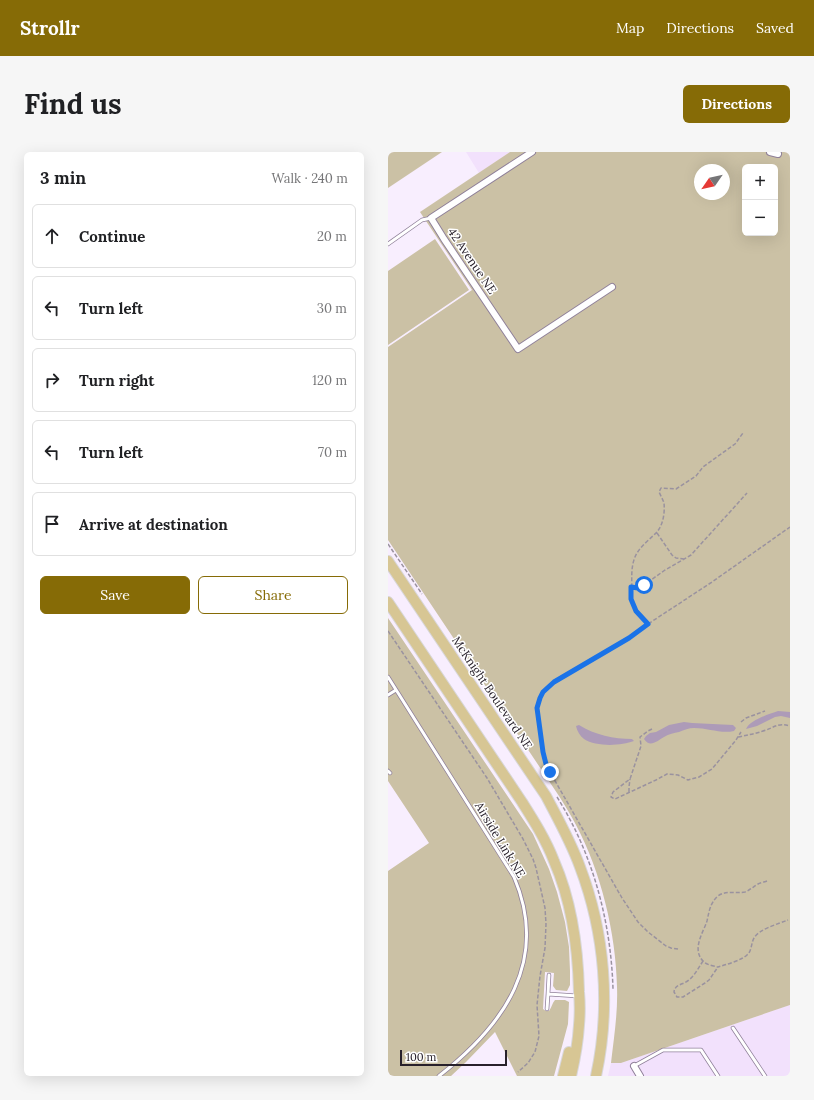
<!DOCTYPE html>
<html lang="en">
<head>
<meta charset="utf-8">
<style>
	body { margin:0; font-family:Lora,serif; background:#f6f6f6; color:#202124 }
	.controls { position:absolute; right:12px; top:12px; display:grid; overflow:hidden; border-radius:6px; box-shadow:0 4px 16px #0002 }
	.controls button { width:36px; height:36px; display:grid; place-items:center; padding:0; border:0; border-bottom:1px solid #e0e0e0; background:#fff; color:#202124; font:20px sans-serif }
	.compass { position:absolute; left:306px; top:12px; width:36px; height:36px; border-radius:50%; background:#fff; box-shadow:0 4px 16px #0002; rotate:236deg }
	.scale { position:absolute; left:12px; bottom:10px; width:107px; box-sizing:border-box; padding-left:4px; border:2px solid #28212b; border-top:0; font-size:11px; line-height:14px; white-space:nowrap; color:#28212b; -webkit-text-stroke:3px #fff; paint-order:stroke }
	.stop { position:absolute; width:12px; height:12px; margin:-9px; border:3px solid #1a73e8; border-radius:50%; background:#fff }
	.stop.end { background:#1a73e8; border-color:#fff; box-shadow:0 1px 4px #0008 }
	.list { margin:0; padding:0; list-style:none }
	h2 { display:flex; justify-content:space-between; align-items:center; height:52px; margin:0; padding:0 16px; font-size:17px }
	h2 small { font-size:13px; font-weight:400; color:#757577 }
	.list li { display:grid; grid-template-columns:26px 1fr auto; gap:12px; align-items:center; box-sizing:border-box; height:64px; margin:0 8px 8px; padding:0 8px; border:1px solid #e0e0e0; border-radius:6px }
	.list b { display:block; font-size:15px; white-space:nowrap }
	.list em { font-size:13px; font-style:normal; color:#757577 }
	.actions { display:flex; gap:8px; padding:12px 16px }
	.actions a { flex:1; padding:9px 0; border:1px solid #866b06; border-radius:6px; text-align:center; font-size:14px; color:#866b06 }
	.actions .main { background:#866b06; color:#fff }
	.icon { flex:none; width:22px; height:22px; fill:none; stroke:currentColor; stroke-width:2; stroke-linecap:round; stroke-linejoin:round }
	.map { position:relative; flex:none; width:402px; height:924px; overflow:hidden; border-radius:6px }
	header { display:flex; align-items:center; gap:24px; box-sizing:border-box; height:56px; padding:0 20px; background:#866b06; color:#fff }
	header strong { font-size:19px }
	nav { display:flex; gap:22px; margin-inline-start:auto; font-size:14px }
	.intro { display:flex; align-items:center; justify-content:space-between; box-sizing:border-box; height:96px; padding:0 24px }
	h1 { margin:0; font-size:28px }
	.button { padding:10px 18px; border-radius:6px; background:#866b06; color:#fff; font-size:14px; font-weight:700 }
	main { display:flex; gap:24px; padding:0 24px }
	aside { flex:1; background:#fff; border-radius:6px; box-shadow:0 4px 16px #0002 }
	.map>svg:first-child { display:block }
	.built { fill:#f2e1fc }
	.green { fill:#cbc1a5; fill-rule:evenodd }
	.water { fill:#ad9bb8 }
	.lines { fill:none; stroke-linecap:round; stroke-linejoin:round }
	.lane-casing { stroke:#90819a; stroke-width:4.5 }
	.street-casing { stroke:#90819a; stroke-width:8 }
	.primary-casing { stroke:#d8d7d9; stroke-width:12 }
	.path { stroke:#9a929f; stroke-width:1.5; stroke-dasharray:4 2; stroke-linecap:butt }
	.lane { stroke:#fff; stroke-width:3 }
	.street { stroke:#fff; stroke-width:6 }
	.primary { stroke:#d7c694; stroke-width:10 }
	.route { stroke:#1a73e8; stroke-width:5 }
	.labels { text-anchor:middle; stroke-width:3; stroke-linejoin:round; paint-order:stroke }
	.street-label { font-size:12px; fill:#28212b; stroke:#fff }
</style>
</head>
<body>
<header>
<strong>Strollr</strong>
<nav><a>Map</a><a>Directions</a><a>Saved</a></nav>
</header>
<div class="intro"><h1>Find us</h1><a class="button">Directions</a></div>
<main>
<aside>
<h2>3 min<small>Walk · 240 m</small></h2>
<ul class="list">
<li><svg class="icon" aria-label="ahead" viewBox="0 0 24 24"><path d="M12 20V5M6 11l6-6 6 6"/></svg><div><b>Continue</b></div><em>20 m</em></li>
<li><svg class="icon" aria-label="left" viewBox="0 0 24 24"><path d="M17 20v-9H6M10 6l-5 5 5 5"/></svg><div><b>Turn left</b></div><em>30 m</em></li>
<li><svg class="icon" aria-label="right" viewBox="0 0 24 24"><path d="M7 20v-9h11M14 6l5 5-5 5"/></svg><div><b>Turn right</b></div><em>120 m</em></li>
<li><svg class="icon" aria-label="left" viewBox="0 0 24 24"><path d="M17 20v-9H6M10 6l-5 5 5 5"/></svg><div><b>Turn left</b></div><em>70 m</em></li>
<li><svg class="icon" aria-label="arrive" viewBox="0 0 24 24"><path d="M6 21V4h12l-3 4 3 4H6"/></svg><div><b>Arrive at destination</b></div></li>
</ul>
<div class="actions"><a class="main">Save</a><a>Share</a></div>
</aside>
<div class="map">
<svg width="402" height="924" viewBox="0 0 402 924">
	<rect width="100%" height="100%" fill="#f8eefe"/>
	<path class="built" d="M78,0H122L91,21Z
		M402,853V924H220L223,911H233Z"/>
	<path class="green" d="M0,0H54L0,36Z
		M122,0H402V853L233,911H223C226,885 230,860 229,835C228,781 213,720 188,673C183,663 177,654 171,644L0,388V195L84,138L32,60ZM357,15H387V81H357ZM312,18H336V42H312Z
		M47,87L81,138L0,193V119Z
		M0,466L145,682L161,717L169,740L177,770L181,795L182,819V833L179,839L168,838L165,834L166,821L157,820L155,857L158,859H161C164,855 164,851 167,848H177L181,850L180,872L166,924H129L107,880L78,910L63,924H0V719L41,691L0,629Z"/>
	<path class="water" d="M390,559L402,560V566L393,564L387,565L369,574L358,577C362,568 381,562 390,559Z
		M296,570L304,571L345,573L348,576L346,579C333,582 320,576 306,576C301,576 296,578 291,580C286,581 281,582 276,585C269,589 262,596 256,587L258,584L262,581L268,580L281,573Z
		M191,573C207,583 226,587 244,587L246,589C233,594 208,595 196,587C192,584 189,579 188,574Z"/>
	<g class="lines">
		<defs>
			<path id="lane" d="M0,92L34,68L43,66
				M0,525L126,725C162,809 116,873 51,924
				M0,543L8,538
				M0,619L2,621
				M161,823L160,842L190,844
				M159,857L160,842
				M345,876L377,924
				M246,914L275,898H313L330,924"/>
			<path id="street" d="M144,0L43,66L56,87L130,197L224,135
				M382,0L390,2
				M246,914L252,924"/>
			<path id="primary" d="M0,409L158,644C170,667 183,690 192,715C217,781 223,855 208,924
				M0,450L134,650C146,669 158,688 166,709C184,750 190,795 191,840C192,851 192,862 191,873C190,890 187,907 183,924
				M175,924L181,900"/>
		</defs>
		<use href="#lane" class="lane-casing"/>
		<use href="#street" class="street-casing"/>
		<use href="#primary" class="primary-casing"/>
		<path class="path" d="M269,381L284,403L288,406L296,407
			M0,392L34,442
			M243,435L250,436L256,433L277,418L303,403L359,341
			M260,472C253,464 247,458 244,449C243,446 244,443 244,440C244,427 242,413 249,401C254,393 262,387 268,381C275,374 277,361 276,351C275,348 273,344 271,340L273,336L288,337L308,324L315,315L347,292L355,281
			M0,479L99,626L135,687L145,707L148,716L157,756L158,772L157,796L152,824L149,853L151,884L147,900L140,911L130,920
			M353,570L358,566L377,559
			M264,577L260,579L252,585L253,594L242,627L225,640L223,645L227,647L268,628L279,622L290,623L300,628L311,625L324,617L348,588L353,580
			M350,585C359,583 367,582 375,579C386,576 390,570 402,574
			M241,640V635L242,627
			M169,645C205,702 223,770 225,837
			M379,729C376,730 372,731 370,732C365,735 362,738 357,740C347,742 338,738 330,744C322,751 321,760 319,769C315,781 303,798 316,810C319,813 326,814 330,815C337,813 354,808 359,803C364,799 363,791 366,786C371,777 390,772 400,768
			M290,797L283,796L278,794L260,780L250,770L234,746L162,620L158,612L155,600L149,555L152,546L155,540L166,531L241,486L260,472L324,430L402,375
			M315,809C311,815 307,823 301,828C295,833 287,832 286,840L289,845H295L317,831L321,828L330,815"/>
		<use href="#lane" class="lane"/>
		<use href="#street" class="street"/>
		<use href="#primary" class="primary"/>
	</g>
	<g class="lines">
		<path class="route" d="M162,620L158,612L155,600L149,556L152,546L155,540L166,530L241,486L260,472L248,459L243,447V435L250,436L256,433"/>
	</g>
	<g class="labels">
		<g class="street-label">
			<text transform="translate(84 109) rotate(56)" y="4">42 Avenue NE</text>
			<text transform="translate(104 541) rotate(56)" y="4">McKnight Boulevard NE</text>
			<text transform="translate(112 688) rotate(59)" y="4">Airside Link NE</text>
		</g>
	</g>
</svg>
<div class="controls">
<button>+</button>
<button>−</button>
</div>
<svg class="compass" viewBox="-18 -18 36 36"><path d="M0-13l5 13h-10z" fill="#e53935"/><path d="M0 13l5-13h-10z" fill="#757577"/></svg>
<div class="scale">100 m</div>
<div class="stop" style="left:256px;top:433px"></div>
<div class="stop end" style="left:162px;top:620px"></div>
</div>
</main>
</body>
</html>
